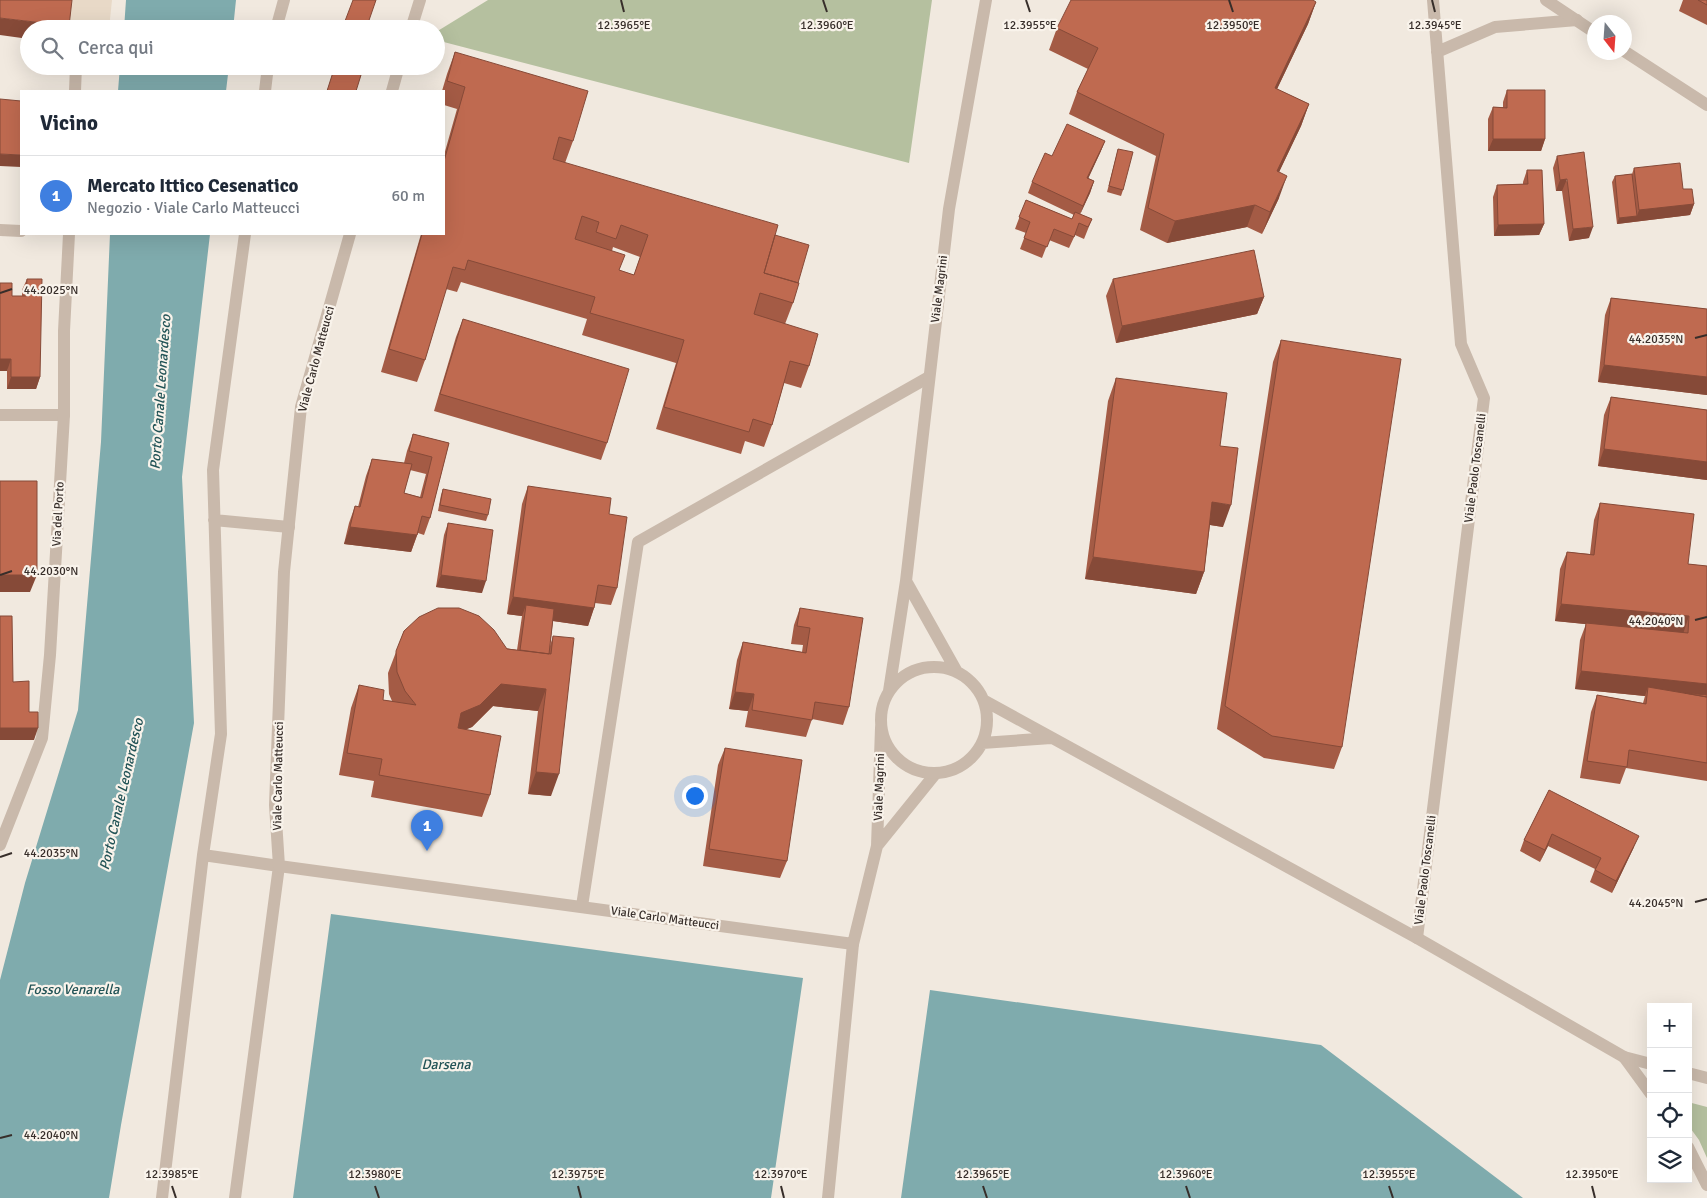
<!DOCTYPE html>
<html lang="it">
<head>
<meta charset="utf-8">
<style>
	body { margin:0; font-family:Signika,sans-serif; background:#f6f6f7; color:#1f2937 }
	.controls { position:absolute; right:15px; bottom:15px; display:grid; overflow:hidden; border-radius:0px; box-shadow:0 5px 20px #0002 }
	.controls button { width:45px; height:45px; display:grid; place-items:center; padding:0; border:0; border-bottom:1px solid #e0e1e3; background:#fff; color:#1f2937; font:25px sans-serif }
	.compass { position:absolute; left:1587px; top:15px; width:45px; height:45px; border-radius:50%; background:#fff; box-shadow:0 5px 20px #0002; rotate:163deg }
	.you { position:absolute; left:694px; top:795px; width:18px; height:18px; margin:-12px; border:4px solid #fff; border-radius:50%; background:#1a73e8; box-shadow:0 0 0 8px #1a73e833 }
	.badge { display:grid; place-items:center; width:32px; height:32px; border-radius:50%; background:#0f766e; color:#fff; font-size:16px; font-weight:700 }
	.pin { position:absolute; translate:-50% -41px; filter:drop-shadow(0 1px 2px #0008) }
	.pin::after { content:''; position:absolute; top:26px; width:18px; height:15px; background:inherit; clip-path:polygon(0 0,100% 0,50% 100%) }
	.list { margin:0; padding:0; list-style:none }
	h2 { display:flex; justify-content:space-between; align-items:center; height:65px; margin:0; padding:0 20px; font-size:21px }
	h2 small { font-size:16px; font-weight:400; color:#747a83 }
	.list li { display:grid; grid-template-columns:32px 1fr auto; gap:15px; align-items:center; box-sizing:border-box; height:80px; padding:0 20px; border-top:1px solid #e0e1e3 }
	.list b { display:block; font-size:19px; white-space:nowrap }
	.list p { margin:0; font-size:16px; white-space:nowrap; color:#747a83 }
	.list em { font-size:16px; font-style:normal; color:#747a83 }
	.icon { flex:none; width:28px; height:28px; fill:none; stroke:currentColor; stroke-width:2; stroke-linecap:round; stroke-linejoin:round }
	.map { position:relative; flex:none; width:1707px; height:1198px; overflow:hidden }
	.search { position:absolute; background:#fff; box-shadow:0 5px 20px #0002; left:20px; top:20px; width:425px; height:55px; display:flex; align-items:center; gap:12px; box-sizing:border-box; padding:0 18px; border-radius:28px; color:#747a83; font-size:19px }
	.panel { position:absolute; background:#fff; box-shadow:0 5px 20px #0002; left:20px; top:90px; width:425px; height:145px; border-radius:0px }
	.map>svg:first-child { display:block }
	.green { fill:#b5c09f }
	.plaza { fill:#e8d9c7 }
	.water { fill:#7fabad }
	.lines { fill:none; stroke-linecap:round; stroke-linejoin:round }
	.service { stroke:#c9b9ab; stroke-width:12 }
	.pedestrian { stroke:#c9b9ab; stroke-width:12 }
	.minor { stroke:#c9b9ab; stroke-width:12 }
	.tertiary { stroke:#c9b9ab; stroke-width:12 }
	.wall { fill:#a45b45; fill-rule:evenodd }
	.shaded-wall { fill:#864a38 }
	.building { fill:#bf6a50; stroke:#864a38; fill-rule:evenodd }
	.ticks { fill:none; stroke:#372e2a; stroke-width:2 }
	.labels { text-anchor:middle; stroke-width:4.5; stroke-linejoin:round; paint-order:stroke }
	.street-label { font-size:12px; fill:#372e2a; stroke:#f9f3eb }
	.water-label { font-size:14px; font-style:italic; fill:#225356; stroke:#f9f3eb }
	.ticks-label { font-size:12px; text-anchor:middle; fill:#372e2a; stroke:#f9f3eb; stroke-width:4.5; stroke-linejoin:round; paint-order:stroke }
</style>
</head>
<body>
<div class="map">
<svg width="1707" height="1198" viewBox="0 0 1707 1198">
	<rect width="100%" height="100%" fill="#f1e9df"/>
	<path class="green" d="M488,0H932L909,163L436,40V32Z
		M1688,1102L1707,1107V1158L1699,1140L1688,1125Z"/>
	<path class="plaza" d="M68,0H112L109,29H64Z"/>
	<path class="water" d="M126,0H236L233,29H124Z
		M120,66H229L226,91H118Z
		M110,234H210L182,477L194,723L121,1125L109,1198H0V980L25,883L78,710L101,442Z
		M331,914L803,978L771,1198H293Z
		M930,990L1321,1045L1523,1198H901Z"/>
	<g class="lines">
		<path class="service" d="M276,29L284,0
			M1437,52L1495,27L1577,20
			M265,91L268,66
			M214,520L289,527
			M203,855L279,866L235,1198
			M582,906L638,542L929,377
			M1417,938L1484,398L1461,344L1433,0
			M162,1198L203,855L221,734L213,470L245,234
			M828,1198L853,944"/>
		<path class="pedestrian" d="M0,230L21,231
			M0,415H64"/>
		<path class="minor" d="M1546,0L1594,32
			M411,29L420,0
			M1624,51L1707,105
			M75,91L76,66
			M392,91L399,66
			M350,234L301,407L284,572L275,805L279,866L853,944L877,846L881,728
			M0,845L42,738L50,655L64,415V331L69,234
			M877,846L936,773
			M1624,1057L1651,1094
			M1688,1147L1707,1185"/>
		<path class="tertiary" d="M906,581L957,672
			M881 720a53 53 0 1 1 106 0a53 53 0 1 1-106 0Z
			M889,691L906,581L949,209L986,0
			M985,701L1417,938L1624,1057L1651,1064
			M982,743L1051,738
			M1688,1073L1707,1078"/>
	</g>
	<path class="wall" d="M1683,0H1707V25L1679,11Z
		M1316,2L1308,24L1277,89L1309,104L1301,126L1279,172V198L1262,234L1247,227L1167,243L1140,230L1156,156L1069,114L1077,92L1088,69L1049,50L1057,28Z
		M455,52L573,141L565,163L775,235L798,283L793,303L785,324L809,366L801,388L784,383L772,425L764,447L745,441L741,454L656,429L676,363L582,335L587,319L461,282L457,292L446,289L425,360L417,382L381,372L421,234H444V155L457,109L444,105V91H442L447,74ZM613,247L640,257L634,275L619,270L612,251Z
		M1507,90L1545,139L1541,151H1488V119L1493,107H1503V102Z
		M1105,141L1100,153L1088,178L1094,181L1090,193L1080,214L1092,219L1084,239L1075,235L1069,248L1049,240L1042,258L1020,249L1026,233L1015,229L1026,200L1072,219L1074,215L1028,193L1032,182L1052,156Z
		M1118,149L1123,190L1121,196L1107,192Z
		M1557,156L1589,238L1569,241L1562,191H1556L1553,168Z
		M1634,168L1683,189L1694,204L1690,215L1617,224L1612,182L1615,176L1632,174Z
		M1527,170L1544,224L1539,235L1494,236L1493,197L1497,185L1523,184V182Z
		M27,279L40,377L36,389H7V371L12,296H22V290Z
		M1113,279L1264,297L1257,314L1116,343L1106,296Z
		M1611,298L1707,309V395L1598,382L1605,315Z
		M463,319L607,443L601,460L434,411L456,337Z
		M1281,340L1342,747L1334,769L1264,758L1217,729L1273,362Z
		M1116,378L1220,446L1223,527L1210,525L1204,572L1196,594L1085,579L1108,401Z
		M1611,397L1707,410V480L1598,466L1604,415Z
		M413,434L449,443L430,518L424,535L418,533L411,552L344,544L349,523L355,506L358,507L366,476L372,459L404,463L407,451ZM410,470L426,474L420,497L404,493Z
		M528,486L609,514L617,588L611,605L595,603L594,608L588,626L553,621L550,646L553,636L551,796L528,794L538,711L493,706L472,727L466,729L490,795L482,817L371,797L374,781L339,775L351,708L359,685L383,700L392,701L389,694L388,673L404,631L517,650L522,616L507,614L522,504Z
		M443,489L488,515L486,521L438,511L441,495Z
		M1600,503L1688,564L1707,566V781L1626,768L1620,784L1580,778L1591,712L1597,695L1643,703L1645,696L1575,689L1580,640L1586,624L1555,621L1560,569L1567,552L1590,554L1594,520Z
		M448,523L482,593L436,587L444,535Z
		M800,608L849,707L843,725L812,719L806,737L745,727L748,711L729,709L737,660L743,642L802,652L803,645L791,644L794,625Z
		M725,748L787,861L780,878L703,866L718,765Z
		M1549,790L1634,847L1612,893L1590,882L1595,869L1548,846L1540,862L1520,851L1524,840Z"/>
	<path class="shaded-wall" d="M1316,2L1308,24L1267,110L1275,88Z
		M0,18L69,26L68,29H29V39L0,35Z
		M1309,104L1301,126L1269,193L1277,171Z
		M1493,139H1545L1541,151H1488Z
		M1105,141L1100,153L1083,190L1087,178Z
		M0,154L21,155V167L0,166Z
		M1287,176L1279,198L1262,234L1270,212Z
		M1567,179L1562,191H1556L1560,180Z
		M1094,181L1090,193L1079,217L1083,206Z
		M1694,204L1690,215L1617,224L1619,218L1637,216L1639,210Z
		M1255,205L1247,227L1167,243L1175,221Z
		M1544,224L1539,235L1494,236L1498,225Z
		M1593,227L1589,238L1569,241L1573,229Z
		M1264,297L1257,314L1116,343L1122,326Z
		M0,359H11L7,371H0Z
		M1604,365L1707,377V395L1598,382Z
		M11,377H40L36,389H7Z
		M1604,449L1707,462V480L1598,466Z
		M1212,502L1231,505L1223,527L1204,524Z
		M350,527L417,535L411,552L344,544Z
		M1093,557L1204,572L1196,594L1085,579Z
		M0,575H37L30,592H0Z
		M441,575L486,581L482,593L436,587Z
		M513,597L594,608L588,626L525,617L526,605L522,616L507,614Z
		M1561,604L1689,616L1683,634L1555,621Z
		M1581,671L1707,684V702L1648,687L1645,696L1575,689Z
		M501,684L546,689L538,711L493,706L472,727L453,735L461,713Z
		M735,692L754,694L748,711L729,709Z
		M0,728H38L34,740H0Z
		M536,772L559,774L551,796L528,794Z
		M1552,834L1548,846L1540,862L1545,850Z
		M1639,836L1634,847L1612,893L1616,881Z"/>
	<path class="building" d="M0,0H72L69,26L0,18Z
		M353,0H376L366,29H342Z
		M1071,0H1313L1316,2L1275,88L1309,104L1277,171L1287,176L1270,212L1255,205L1175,221L1148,208L1164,134L1077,92L1098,48L1057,28Z
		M1698,0H1707V5Z
		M455,52L588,91L573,141L559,137L553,159L778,225L764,273L799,283L793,303L760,293L754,314L818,334L809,366L790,361L772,425L753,419L749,432L664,407L684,340L590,313L595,297L468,260L465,270L453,267L425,360L389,349L422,234H444V161L465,87L447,81ZM582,216L599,222L596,232L616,239L621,225L648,235L634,275L619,270L625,255L575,239Z
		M335,66L361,75L356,91H327Z
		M1507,90H1545V139H1493V107L1507,108Z
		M0,99L21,101V155L0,154Z
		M1067,124L1105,141L1087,178L1094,181L1083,206L1032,182L1045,153L1052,156Z
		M1118,149L1133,152L1123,190L1109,186Z
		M1584,152L1593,227L1573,229L1567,179L1560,180L1557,156Z
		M1680,163L1683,189H1692L1694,204L1639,210L1634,168Z
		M1527,170H1542L1544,224L1498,225L1497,185L1528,184Z
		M1632,174L1637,216L1619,218L1615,176Z
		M1026,200L1072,219L1075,212L1092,219L1088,227L1079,223L1074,237L1054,229L1047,247L1024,238L1030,222L1019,217Z
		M775,235L809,245L798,283L764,273Z
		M1254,250L1264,297L1122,326L1113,279Z
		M27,279H42L40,377H11V359H0V283H12V296H26Z
		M1611,298L1707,309V377L1604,365Z
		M463,319L629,369L607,443L440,394Z
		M1281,340L1401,359L1342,747L1272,736L1225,706Z
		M1116,378L1227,393L1220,446L1238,448L1231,505L1212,502L1204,572L1093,557Z
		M1611,397L1707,410V462L1604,449Z
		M413,434L449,443L430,518L422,516L417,535L350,527L355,506L360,507L372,459L412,464L404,493L422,498L432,457L409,451Z
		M0,481H37V575H0Z
		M528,486L611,498L609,514L627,517L617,588L598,585L594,608L513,597Z
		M443,489L491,499L488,515L440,505Z
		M1600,503L1694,514L1688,564L1707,566V684L1581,671L1586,623L1688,633L1689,616L1561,604L1567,552L1594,555Z
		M448,523L493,530L486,581L441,575Z
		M526,605L554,609L549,654L520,650Z
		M438,608H459L479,616L494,630L507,649L551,654L553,636L574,638L559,774L536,772L546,689L501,684L480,705L461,713L458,728L501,736L490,795L379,775L382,759L347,753L359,685L384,690L383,700L416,705L405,691L397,672L396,651L404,631L419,617Z
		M800,608L863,618L849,707L815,702L812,720L752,710L754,694L735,692L743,642L806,653L810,628L797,626Z
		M0,616H12L13,682L29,681V712H38V728H0Z
		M1648,687L1707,697V763L1629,750L1627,767L1587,761L1597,695L1646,704Z
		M1685,693L1707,695V697Z
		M725,748L802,760L787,861L709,849Z
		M1549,790L1639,836L1616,881L1595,870L1601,858L1552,834L1545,850L1524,840Z"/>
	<path class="ticks" d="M621,0L624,12M823,0L827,12M1026,0L1030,12M1229,0L1233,12M1432,0L1435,12M0,293L12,289M1695,338L1707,335M0,575L12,571M1695,620L1707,617M0,857L12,853M1695,902L1707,899M0,1138L12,1135M172,1186L176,1198M375,1186L379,1198M578,1186L581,1198M781,1186L784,1198M983,1186L987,1198M1186,1186L1190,1198M1389,1186L1393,1198M1592,1186L1595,1198"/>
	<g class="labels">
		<g class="street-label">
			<text transform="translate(939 289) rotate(-83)" y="4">Viale Magrini</text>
			<text transform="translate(316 359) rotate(-75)" y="4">Viale Carlo Matteucci</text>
			<text transform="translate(1475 468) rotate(-83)" y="4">Viale Paolo Toscanelli</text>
			<text transform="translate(58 514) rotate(-87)" y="4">Via del Porto</text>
			<text transform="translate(278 776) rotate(-89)" y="4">Viale Carlo Matteucci</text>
			<text transform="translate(879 787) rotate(-88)" y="4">Viale Magrini</text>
			<text transform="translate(1425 870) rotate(-83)" y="4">Viale Paolo Toscanelli</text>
			<text transform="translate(665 918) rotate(8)" y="4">Viale Carlo Matteucci</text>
		</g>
		<g class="water-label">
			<text transform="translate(160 392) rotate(-86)" y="5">Porto Canale Leonardesco</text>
			<text transform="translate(121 794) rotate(-77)" y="5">Porto Canale Leonardesco</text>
			<text x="73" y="994">Fosso Venarella</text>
			<text x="446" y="1069">Darsena</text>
		</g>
	</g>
	<g class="ticks-label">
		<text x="624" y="29">12.3965°E</text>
		<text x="827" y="29">12.3960°E</text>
		<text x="1030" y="29">12.3955°E</text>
		<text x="1233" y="29">12.3950°E</text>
		<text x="1435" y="29">12.3945°E</text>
		<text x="51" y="294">44.2025°N</text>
		<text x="1656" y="343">44.2035°N</text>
		<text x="51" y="575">44.2030°N</text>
		<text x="1656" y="625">44.2040°N</text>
		<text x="51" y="857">44.2035°N</text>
		<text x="1656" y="907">44.2045°N</text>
		<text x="51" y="1139">44.2040°N</text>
		<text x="172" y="1178">12.3985°E</text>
		<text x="375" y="1178">12.3980°E</text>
		<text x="578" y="1178">12.3975°E</text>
		<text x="781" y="1178">12.3970°E</text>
		<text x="983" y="1178">12.3965°E</text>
		<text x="1186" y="1178">12.3960°E</text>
		<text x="1389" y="1178">12.3955°E</text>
		<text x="1592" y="1178">12.3950°E</text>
	</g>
</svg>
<div class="controls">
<button>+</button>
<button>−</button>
<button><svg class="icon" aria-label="locate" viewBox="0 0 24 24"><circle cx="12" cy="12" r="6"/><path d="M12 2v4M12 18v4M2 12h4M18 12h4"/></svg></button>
<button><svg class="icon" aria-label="layers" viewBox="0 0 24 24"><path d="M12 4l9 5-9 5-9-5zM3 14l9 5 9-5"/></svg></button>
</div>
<svg class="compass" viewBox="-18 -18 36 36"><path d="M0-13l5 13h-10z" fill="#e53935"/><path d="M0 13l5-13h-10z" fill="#747a83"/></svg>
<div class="you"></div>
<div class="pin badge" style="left:427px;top:851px;background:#3f7fe0">1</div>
<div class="search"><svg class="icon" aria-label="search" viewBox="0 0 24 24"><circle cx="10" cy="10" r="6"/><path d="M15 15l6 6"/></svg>Cerca qui</div>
<section class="panel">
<h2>Vicino<small></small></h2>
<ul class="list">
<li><span class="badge" style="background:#3f7fe0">1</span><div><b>Mercato Ittico Cesenatico</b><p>Negozio · Viale Carlo Matteucci</p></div><em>60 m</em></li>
</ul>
</section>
</div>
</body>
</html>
